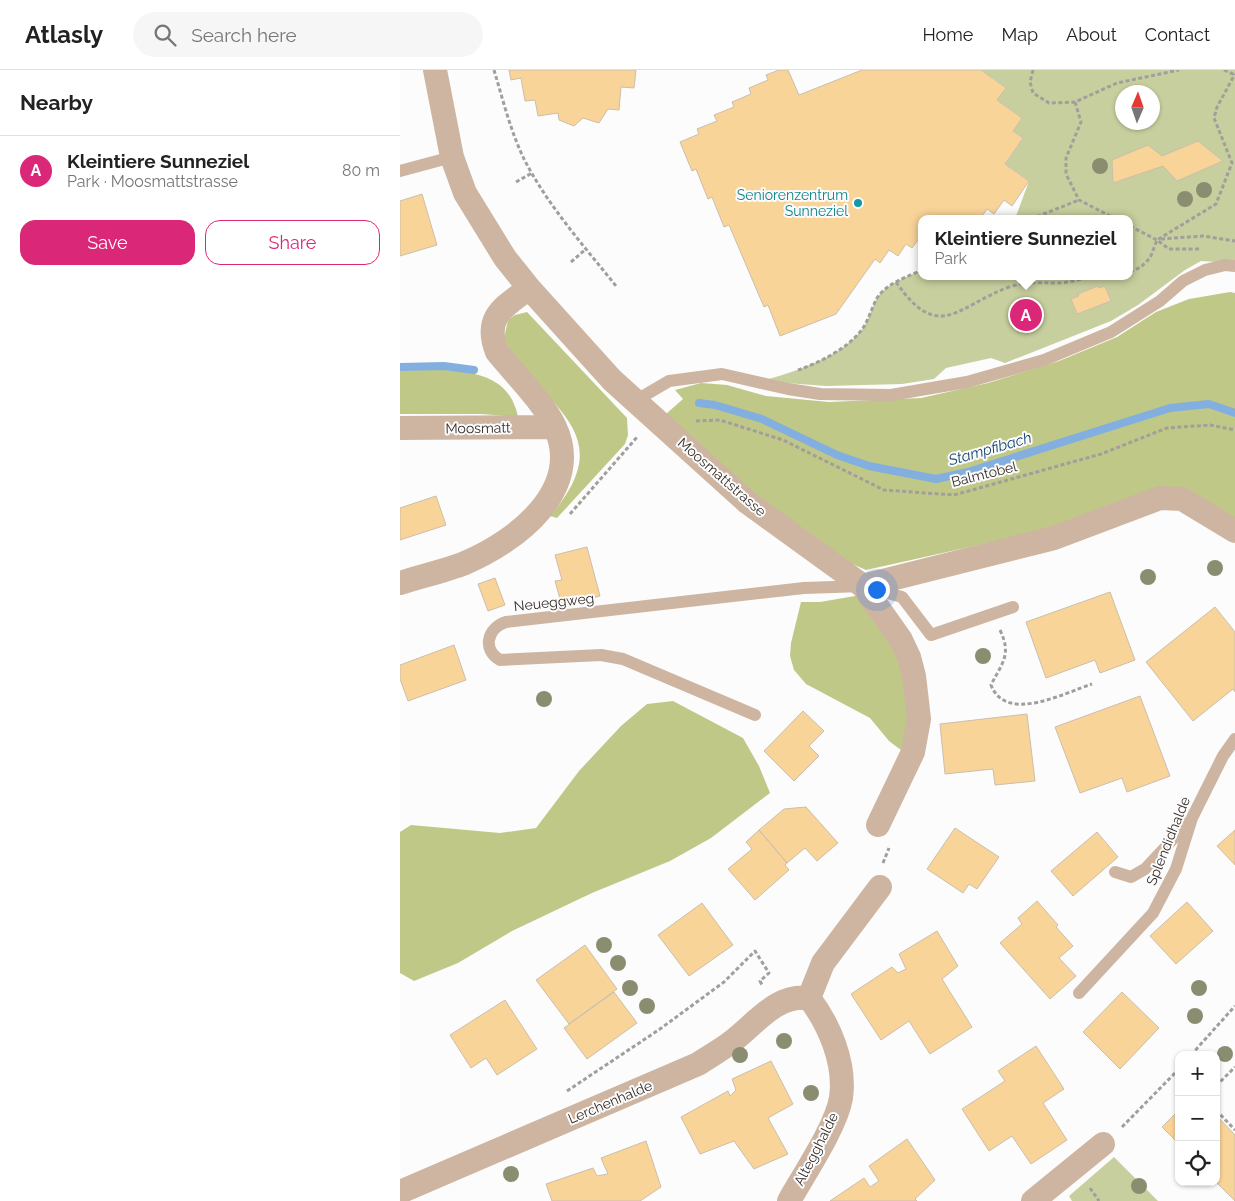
<!DOCTYPE html>
<html lang="en">
<head>
<meta charset="utf-8">
<style>
	body { margin:0; font-family:Raleway,sans-serif; background:#f6f6f6; color:#222 }
	.controls { position:absolute; right:15px; bottom:15px; display:grid; overflow:hidden; border-radius:10px; box-shadow:0 1px 4px #0004 }
	.controls button { width:45px; height:45px; display:grid; place-items:center; padding:0; border:0; border-bottom:1px solid #e0e0e0; background:#fff; color:#222; font:25px sans-serif }
	.compass { position:absolute; left:715px; top:15px; width:45px; height:45px; border-radius:50%; background:#fff; box-shadow:0 1px 4px #0004; rotate:2deg }
	.you { position:absolute; left:476px; top:519px; width:18px; height:18px; margin:-12px; border:4px solid #fff; border-radius:50%; background:#1a73e8; box-shadow:0 0 0 8px #1a73e833 }
	.badge { display:grid; place-items:center; width:32px; height:32px; border-radius:50%; background:#db2777; color:#fff; font-size:16px; font-weight:700 }
	.pin { position:absolute; translate:-50% -50%; border:2px solid #fff; box-shadow:0 1px 5px #0006 }
	.popup { position:absolute; left:518px; top:145px; width:215px; height:65px; box-sizing:border-box; display:grid; place-content:center; border-radius:10px; background:#fff; filter:drop-shadow(0 1px 4px #0005); font-size:16px; white-space:nowrap; color:#767676 }
	.popup b { font-size:19px; color:#222 }
	.popup::after { content:''; position:absolute; left:50%; top:100%; margin-left:-10px; border:10px solid transparent; border-top-color:#fff }
	.list { margin:0; padding:0; list-style:none }
	h2 { display:flex; justify-content:space-between; align-items:center; height:65px; margin:0; padding:0 20px; font-size:21px }
	h2 small { font-size:16px; font-weight:400; color:#767676 }
	.list li { display:grid; grid-template-columns:32px 1fr auto; gap:15px; align-items:center; box-sizing:border-box; height:70px; padding:0 20px; border-top:1px solid #e0e0e0 }
	.list b { display:block; font-size:19px; white-space:nowrap }
	.list p { margin:0; font-size:16px; white-space:nowrap; color:#767676 }
	.list em { font-size:16px; font-style:normal; color:#767676 }
	.actions { display:flex; gap:10px; padding:15px 20px }
	.actions a { flex:1; padding:11px 0; border:1px solid #db2777; border-radius:15px; text-align:center; font-size:18px; color:#db2777 }
	.actions .main { background:#db2777; color:#fff }
	.icon { flex:none; width:28px; height:28px; fill:none; stroke:currentColor; stroke-width:2; stroke-linecap:round; stroke-linejoin:round }
	.map { position:relative; flex:none; width:835px; height:1131px; overflow:hidden }
	header { display:flex; align-items:center; gap:30px; box-sizing:border-box; height:70px; padding:0 25px; background:#fff; border-bottom:1px solid #e0e0e0 }
	header strong { font-size:24px }
	nav { display:flex; gap:28px; margin-inline-start:auto; font-size:18px }
	.search { width:350px; height:45px; background:#f6f6f6; display:flex; align-items:center; gap:12px; box-sizing:border-box; padding:0 18px; border-radius:28px; color:#767676; font-size:19px }
	main { display:flex }
	aside { flex:1; background:#fff }
	.map>svg:first-child { display:block }
	.green { fill:#c8cf9e; fill-rule:evenodd }
	.forest { fill:#c0c887 }
	.lines { fill:none; stroke-linecap:round; stroke-linejoin:round }
	.stream { stroke:#82afe0; stroke-width:8 }
	.building { fill:#f9d499; stroke:#cbbeac }
	.path { stroke:#a29e9c; stroke-width:3; stroke-dasharray:4 2.5; stroke-linecap:butt }
	.lane { stroke:#cdb5a2; stroke-width:12 }
	.street { stroke:#cdb5a2; stroke-width:24 }
	.tree { fill:#8b8d71 }
	.culture-dot { fill:#0f9aa8; stroke:#fcfcfc; stroke-width:2 }
	.labels { text-anchor:middle; stroke-width:4; stroke-linejoin:round; paint-order:stroke }
	.culture-label { font-size:14px; fill:#0d838f; stroke:#fcfcfc; text-anchor:end }
	.street-label { font-size:14px; fill:#352c28; stroke:#fcfcfc }
	.water-label { font-size:15px; font-style:italic; fill:#144471; stroke:#fcfcfc }
</style>
</head>
<body>
<header>
<strong>Atlasly</strong>
<div class="search"><svg class="icon" aria-label="search" viewBox="0 0 24 24"><circle cx="10" cy="10" r="6"/><path d="M15 15l6 6"/></svg>Search here</div>
<nav><a>Home</a><a>Map</a><a>About</a><a>Contact</a></nav>
</header>
<main>
<aside>
<h2>Nearby<small></small></h2>
<ul class="list">
<li><span class="badge">A</span><div><b>Kleintiere Sunneziel</b><p>Park · Moosmattstrasse</p></div><em>80 m</em></li>
</ul>
<div class="actions"><a class="main">Save</a><a>Share</a></div>
</aside>
<div class="map">
<svg width="835" height="1131" viewBox="0 0 835 1131">
	<rect width="100%" height="100%" fill="#fcfcfc"/>
	<path class="green" d="M581,0H835V193L801,191L785,200L738,235L711,251L605,293L591,288L546,298L534,309L502,314L426,316L386,313L369,309C399,300 439,287 460,262C468,253 471,239 477,228C487,213 507,207 522,200V206H730V149H615L629,111L605,94L623,68L613,61L622,48L597,30L605,17ZM722,22H752V52H722Z
		M714,1087L758,1131H672L669,1126Z"/>
	<path class="forest" d="M830,222L835,223V456L787,424L642,461L466,500L450,493L344,422L266,344L283,329L275,320L301,313L327,315L366,326L429,332L521,328L588,313L659,291L717,267L756,242L789,229Z
		M127,242L227,348L228,365L225,374L157,448L150,446C221,364 148,340 108,277L104,268L108,250L115,245Z
		M0,296C43,304 107,290 118,347L81,344H0Z
		M461,525L497,575L516,643L505,683L489,671L470,648L406,614L394,600L390,586L391,573L401,532H420Z
		M273,631L343,668L359,696L370,723L311,768L270,791L192,823L112,861L58,893L14,911L0,903V762L11,755L100,763L136,758L179,701L221,656L247,634Z"/>
	<g class="lines">
		<path class="stream" d="M0,297L44,296L74,300
			M299,333L315,335L362,349L437,385L469,396L536,409L568,402L770,338L809,334L835,343"/>
	</g>
	<path class="building" d="M109,0H236L234,18L221,17L219,40L208,39L199,53L183,48L174,56L159,50L158,43L138,46L135,30L125,31L121,8L111,10Z
		M379,0H388L399,25L462,0H581L606,18L597,30L622,48L613,61L623,68L605,94L629,111L612,136L604,130L594,144L587,139L580,149L570,145L568,149H522V167L521,166L512,178L506,174L498,186L489,180L480,193L475,189L436,244L380,266L368,235L364,237L329,155L324,157L312,127L308,129L296,99L292,101L280,72L299,64L297,59L317,51L314,45L334,37L332,32L351,24L349,18L368,10L366,5Z
		M798,71L823,91L777,111L763,96L713,113L712,90L748,75L762,86Z
		M22,124L37,175L0,186V131Z
		M698,216L699,218L705,216L711,231L677,244L671,229L679,226L678,224Z
		M36,426L46,455L0,470V438Z
		M187,477L200,526L162,536L155,511L162,510L155,485Z
		M95,508L105,535L88,541L78,514Z
		M710,522L735,590L700,603L695,590L646,608L626,552Z
		M815,537L835,562V622L833,619L793,651L746,592Z
		M54,575L66,610L8,631L0,609V595Z
		M740,626L770,706L727,722L722,708L680,723L655,657Z
		M403,641L424,661L409,676L419,686L394,711L364,681Z
		M627,644L635,711L595,715L593,699L545,704L540,654Z
		M406,737L438,773L417,791L405,778L387,793L359,760L384,739Z
		M555,758L599,787L577,819L569,814L563,823L527,799Z
		M359,760L387,793L385,795L389,800L355,830L328,799L352,779L346,772Z
		M835,760V795L817,776Z
		M697,762L718,787L673,826L651,801Z
		M637,831L658,855L656,857L673,876L659,888L676,906L650,929L600,873L622,854L618,848Z
		M787,832L813,861L776,894L750,866Z
		M302,833L333,875L289,906L258,865Z
		M537,861L558,896L542,909L572,957L530,984L509,951L481,970L451,924L492,897L498,903L506,899L499,884Z
		M185,875L217,919L169,954L136,910Z
		M214,922L237,953L187,989L164,958Z
		M722,922L759,958L720,999L683,962Z
		M105,930L137,979L97,1005L86,988L71,998L50,965Z
		M636,976L664,1019L643,1033L667,1070L631,1094L612,1066L589,1081L562,1039L605,1011L598,1001Z
		M371,991L393,1034L368,1048L388,1084L354,1099L334,1071L300,1084L281,1047L328,1021L330,1026L336,1020L332,1009Z
		M779,1040V1074L762,1057Z
		M816,1045L835,1065V1131L816,1112Z
		M507,1069L535,1110L515,1129L517,1131H430L464,1108L470,1117L479,1111L469,1096Z
		M246,1071L261,1117L240,1131H152L146,1114L193,1098L197,1106L208,1104L201,1088Z"/>
	<g class="lines">
		<path class="path" d="M94,0C103,30 111,63 125,91C149,137 184,176 216,216
			M633,0L630,12L633,23L649,33L675,32L717,13L779,0
			M824,0L835,5
			M675,32L681,52L666,88V104L679,130L716,149
			M116,112L132,103
			M631,149L679,130
			M730,156L757,170L769,179H800
			M761,169L803,166L835,171
			M171,192L186,179
			M730,202L741,197L750,188L757,170L816,134L832,93L814,48L817,37L835,4
			M496,212C539,274 557,236 609,217C628,211 639,213 658,213C670,213 684,208 696,206
			M398,300C419,293 446,279 460,262C468,253 471,239 477,228C487,213 507,207 522,200
			M296,351L320,350L383,370L484,420L554,425L701,384L767,358L810,355L835,360
			M170,444L238,366
			M600,560C612,585 602,593 591,615C606,654 664,623 692,614
			M483,793L489,778
			M791,985L835,936
			M816,1016L835,997
			M167,1021L260,959L324,912L355,881L369,903L360,911L362,915
			M816,1040L835,1060
			M722,1057L779,999
			M690,1118L699,1131"/>
		<path class="lane" d="M0,101L52,87
			M235,331L269,311L322,304L388,319L420,324L491,325L567,312L644,290L711,262L760,231L783,211L805,200L825,195L835,196
			M355,645L223,589L201,585L100,590C82,580 87,558 106,552L404,518L463,516L502,527L531,565L613,537
			M715,802L731,807L745,799L789,752
			M679,923L753,843L776,799L792,748L823,686L835,669"/>
		<path class="street" d="M35,0L52,87L65,123L105,188L129,218L212,310L347,432L463,516L501,570L509,587L514,606L519,649L513,682L478,755
			M0,358L155,357
			M0,513C21,506 45,501 65,493C117,471 184,419 155,357C144,333 114,303 97,282C83,247 104,237 129,218
			M463,516L654,468L760,428L782,429L835,461
			M409,928L423,893L480,817
			M0,1122L298,994C310,986 323,979 334,970C357,952 377,924 409,928
			M389,1131C404,1104 436,1057 441,1028C446,993 429,954 409,928
			M633,1131L703,1074"/>
	</g>
	<g class="tree">
		<circle cx="700" cy="96" r="8"/>
		<circle cx="804" cy="120" r="8"/>
		<circle cx="785" cy="129" r="8"/>
		<circle cx="815" cy="498" r="8"/>
		<circle cx="748" cy="507" r="8"/>
		<circle cx="583" cy="586" r="8"/>
		<circle cx="144" cy="629" r="8"/>
		<circle cx="204" cy="875" r="8"/>
		<circle cx="218" cy="893" r="8"/>
		<circle cx="230" cy="918" r="8"/>
		<circle cx="799" cy="918" r="8"/>
		<circle cx="247" cy="936" r="8"/>
		<circle cx="795" cy="946" r="8"/>
		<circle cx="384" cy="971" r="8"/>
		<circle cx="825" cy="984" r="8"/>
		<circle cx="340" cy="985" r="8"/>
		<circle cx="411" cy="1023" r="8"/>
		<circle cx="111" cy="1104" r="8"/>
		<circle cx="739" cy="1116" r="8"/>
	</g>
	<circle class="culture-dot" cx="458" cy="133" r="5"/>
	<g class="labels">
		<g class="culture-label">
			<text x="448" y="130">Seniorenzentrum<tspan x="448" dy="16">Sunneziel</tspan></text>
		</g>
		<g class="street-label">
			<text transform="translate(78 358) rotate(-1)" y="5">Moosmatt</text>
			<text transform="translate(584 404) rotate(-14)" y="5">Balmtobel</text>
			<text transform="translate(322 407) rotate(41)" y="5">Moosmattstrasse</text>
			<text transform="translate(154 532) rotate(-6)" y="5">Neueggweg</text>
			<text transform="translate(768 771) rotate(-68)" y="5">Splendidhalde</text>
			<text transform="translate(210 1032) rotate(-23)" y="5">Lerchenhalde</text>
			<text transform="translate(416 1079) rotate(-63)" y="5">Altegghalde</text>
		</g>
		<g class="water-label">
			<text transform="translate(590 379) rotate(-16)" y="5">Stampfibach</text>
		</g>
	</g>
</svg>
<div class="controls">
<button>+</button>
<button>−</button>
<button><svg class="icon" aria-label="locate" viewBox="0 0 24 24"><circle cx="12" cy="12" r="6"/><path d="M12 2v4M12 18v4M2 12h4M18 12h4"/></svg></button>
</div>
<svg class="compass" viewBox="-18 -18 36 36"><path d="M0-13l5 13h-10z" fill="#e53935"/><path d="M0 13l5-13h-10z" fill="#767676"/></svg>
<div class="you"></div>
<div class="pin badge" style="left:626px;top:245px">A</div>
<div class="popup"><b>Kleintiere Sunneziel</b>Park</div>
</div>
</main>
</body>
</html>
